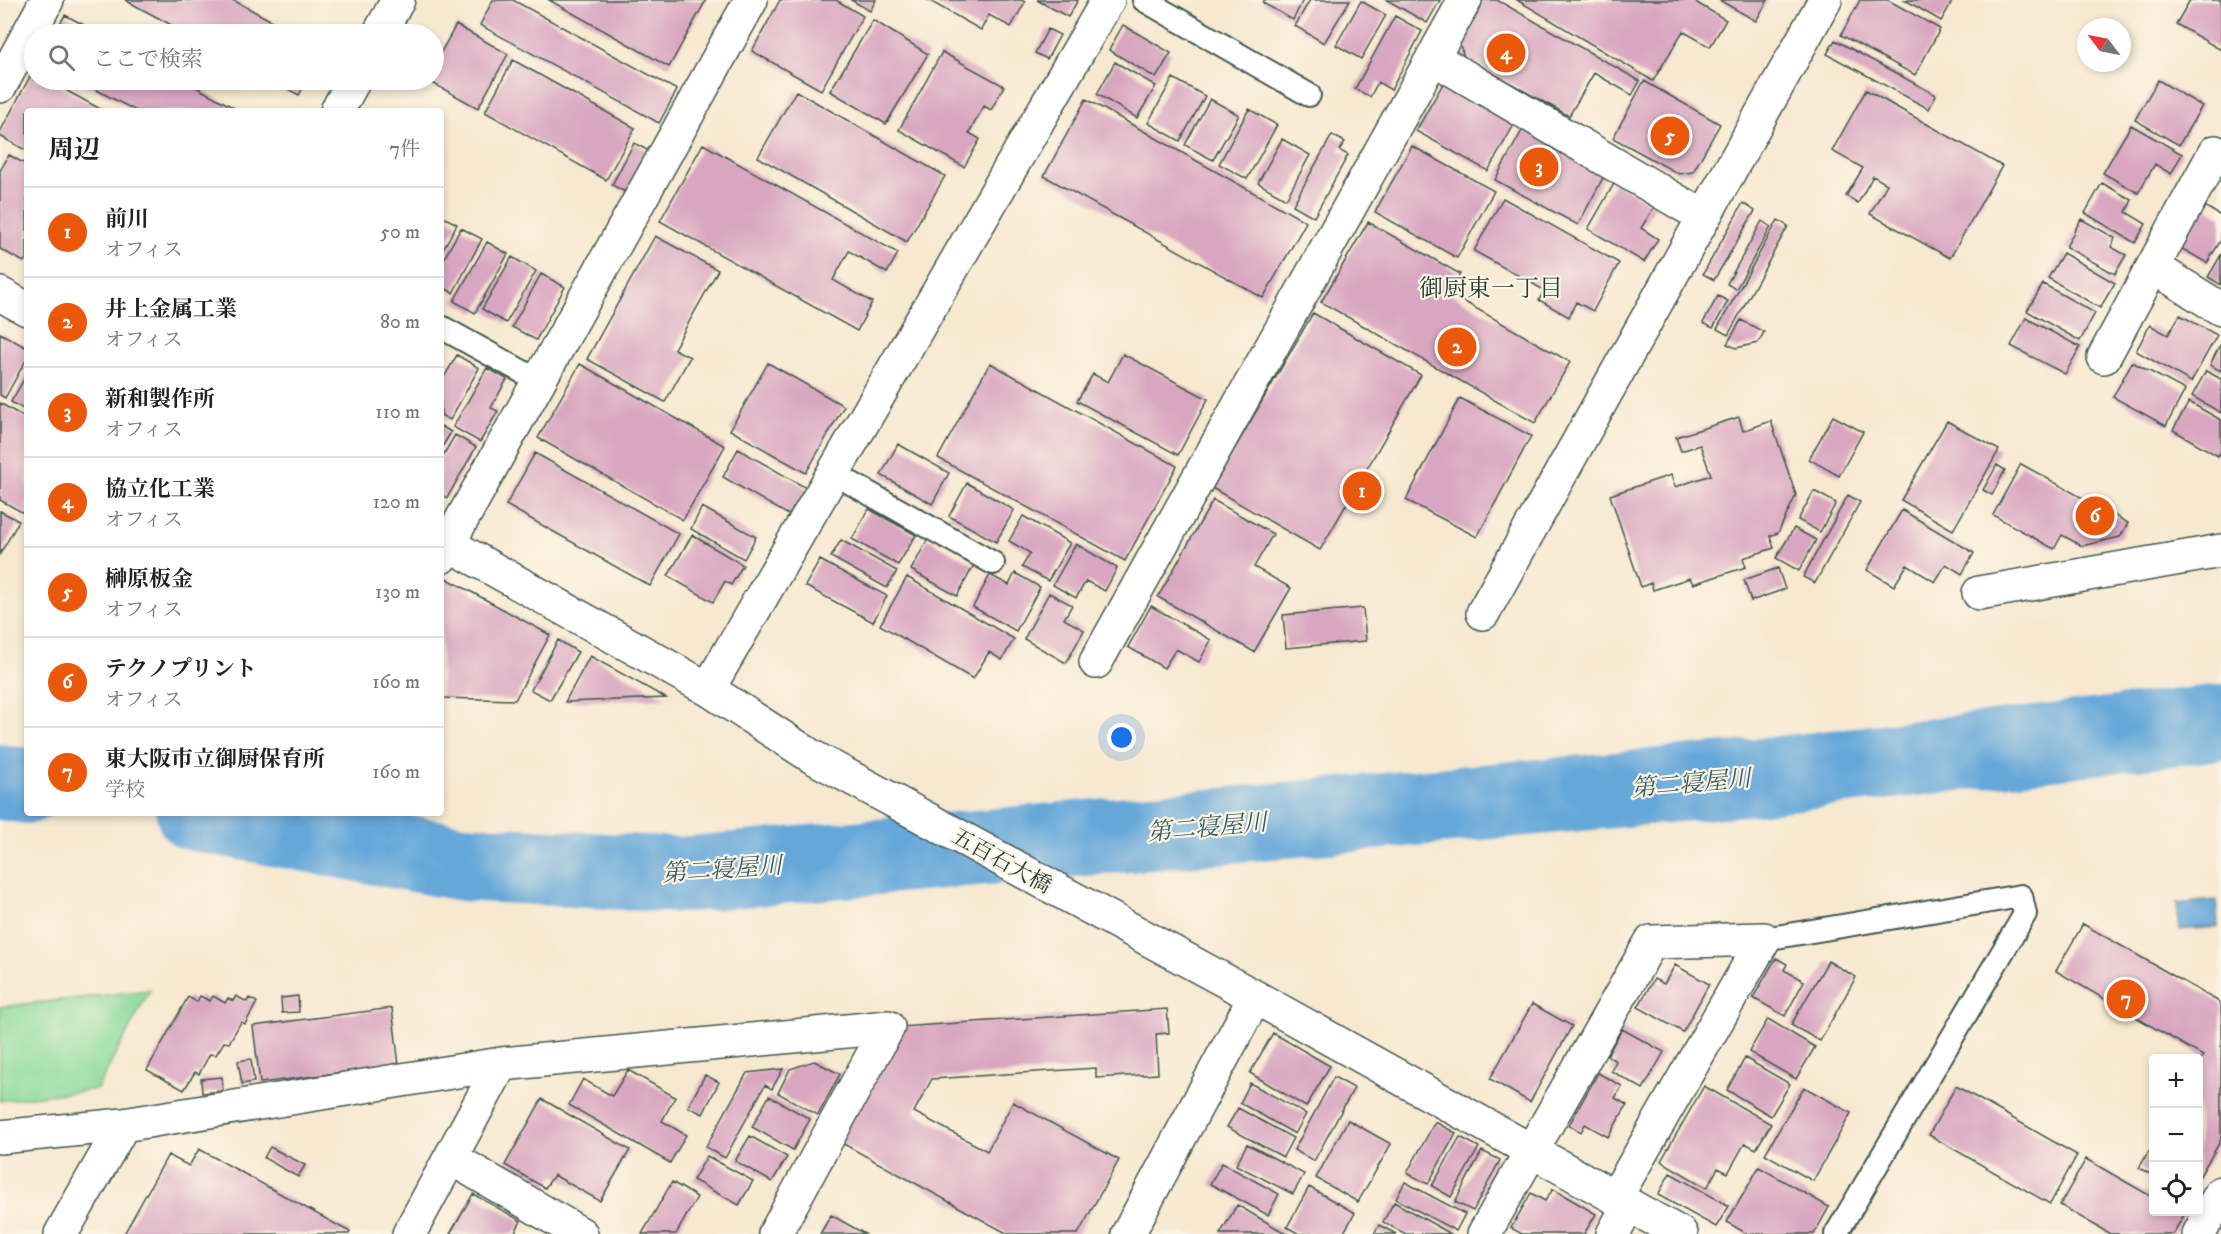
<!DOCTYPE html>
<html lang="ja">
<head>
<meta charset="utf-8">
<style>
	body { margin:0; font-family:"IM FELL DW Pica","Noto Serif JP",serif; background:#f2f2f2; color:#222 }
	.controls { position:absolute; right:18px; bottom:18px; display:grid; overflow:hidden; border-radius:6px; box-shadow:0 3px 9px #0003 }
	.controls button { width:54px; height:54px; display:grid; place-items:center; padding:0; border:0; border-bottom:2px solid #e0e0e0; background:#fff; color:#222; font:30px sans-serif }
	.compass { position:absolute; left:2077px; top:18px; width:54px; height:54px; border-radius:50%; background:#fff; box-shadow:0 3px 9px #0003; rotate:302deg }
	.you { position:absolute; left:1122px; top:738px; width:21px; height:21px; margin:-15px; border:4px solid #fff; border-radius:50%; background:#1a73e8; box-shadow:0 0 0 9px #1a73e833 }
	.badge { display:grid; place-items:center; width:39px; height:39px; border-radius:50%; background:#ea580c; color:#fff; font-size:20px; font-weight:700 }
	.pin { position:absolute; translate:-50% -50%; border:3px solid #fff; box-shadow:0 2px 6px #0006 }
	.list { margin:0; padding:0; list-style:none }
	h2 { display:flex; justify-content:space-between; align-items:center; height:78px; margin:0; padding:0 24px; font-size:26px }
	h2 small { font-size:20px; font-weight:400; color:#767676 }
	.list li { display:grid; grid-template-columns:39px 1fr auto; gap:18px; align-items:center; box-sizing:border-box; height:90px; padding:0 24px; border-top:2px solid #e0e0e0 }
	.list b { display:block; font-size:22px; white-space:nowrap }
	.list p { margin:0; font-size:20px; white-space:nowrap; color:#767676 }
	.list em { font-size:20px; font-style:normal; color:#767676 }
	.icon { flex:none; width:33px; height:33px; fill:none; stroke:currentColor; stroke-width:2; stroke-linecap:round; stroke-linejoin:round }
	.map { position:relative; flex:none; width:2221px; height:1234px; overflow:hidden }
	.search { position:absolute; background:#fff; box-shadow:0 3px 9px #0003; left:24px; top:24px; width:420px; height:66px; display:flex; align-items:center; gap:15px; box-sizing:border-box; padding:0 21px; border-radius:33px; color:#767676; font-size:22px }
	.panel { position:absolute; background:#fff; box-shadow:0 3px 9px #0003; left:24px; top:108px; width:420px; height:708px; border-radius:6px }
	.map>svg:first-child { display:block }
	.green { fill:#87d99a; stroke:#538b67; stroke-width:1.5 }
	.water { fill:#65a7d9; stroke:#427286; stroke-width:1.5 }
	.lines { fill:none; stroke-linecap:round; stroke-linejoin:round }
	.river { stroke:#65a7d9; stroke-width:76 }
	.building { fill:#d8a6c0 }
	.service-casing { stroke:#3f574b; stroke-width:26 }
	.minor-casing { stroke:#3f574b; stroke-width:36 }
	.service { stroke:#fff; stroke-width:22 }
	.minor { stroke:#fff; stroke-width:33 }
	.labels { text-anchor:middle; stroke-width:4.5; stroke-linejoin:round; paint-order:stroke }
	.street-label { font-size:22px; fill:#1f3d34; stroke:#fcf5e5 }
	.neighbourhood-label { font-size:24px; fill:#1f3d34; stroke:#fcf5e5 }
	.water-label { font-size:24px; font-style:italic; fill:#345d66; stroke:#fcf5e5 }
</style>
</head>
<body>
<div class="map">
<svg width="2221" height="1234" viewBox="0 0 2221 1234">
	<rect width="100%" height="100%" fill="#fcf5e5"/>
	<filter id="ink" filterUnits="userSpaceOnUse"><feTurbulence type="fractalNoise" baseFrequency=".0167" numOctaves="2"/><feDisplacementMap in="SourceGraphic" scale="12" xChannelSelector="R" yChannelSelector="G"/><feConvolveMatrix kernelMatrix="1 2 1 2 8 2 1 2 1" color-interpolation-filters="sRGB"/></filter>
	<filter id="wash" filterUnits="userSpaceOnUse"><feTurbulence type="fractalNoise" baseFrequency=".008" numOctaves="4" result="noise"/><feDisplacementMap in="SourceGraphic" scale="24" xChannelSelector="R" yChannelSelector="G"/><feGaussianBlur stdDeviation="1.35" result="paint"/><feColorMatrix in="noise" values="0 0 0 0 0 0 0 0 0 0 0 0 0 0 0 0 0 1.4 0 .05"/><feComposite in="paint" operator="in"/></filter>
	<g filter="url(#wash)">
		<rect width="100%" height="100%" fill="#f7e8d0"/>
		<path class="green" d="M150,990L97,1089L0,1101V1007Z"/>
		<path class="water" d="M2216,900L2218,927L2180,930L2177,904Z"/>
		<g class="lines">
			<path class="river" d="M0,782L27,786
				M194,813L462,863L679,875L1747,778L2221,722"/>
		</g>
		<g id="blocks">
			<path class="building" d="M125,0H233L296,34H188Z
				M493,0H513L677,90L659,123L480,25Z
				M549,0H706L669,67Z
				M780,0H836L863,16L821,90L752,51Z
				M851,0H876L870,11Z
				M928,0H1021L1025,2L1011,27L989,15L981,30Z
				M1037,0H1078L1068,17Z
				M1264,0H1303L1293,20L1263,3Z
				M1310,0H1350L1324,43L1295,26Z
				M1387,0H1440L1427,23Z
				M1480,0H1497L1640,81L1632,95L1594,73L1569,116L1464,57L1458,39Z
				M1517,0H1692L1726,20L1710,47L1683,31L1653,81Z
				M1719,0H1768L1756,21Z
				M1860,0H1888L1940,29L1915,75L1841,35Z
				M1905,0H1953L1941,21Z
				M2190,0H2221V50L2176,24Z
				M1361,1L1386,15L1361,59L1336,45Z
				M65,15L101,34H54Z
				M1395,16L1422,31L1391,90L1378,82L1370,97L1355,89Z
				M873,20L928,54L886,124L830,91Z
				M456,25L508,54L478,108L427,80H434V65Z
				M1123,25L1171,53L1156,78L1109,50Z
				M1048,29L1060,35L1047,59L1035,53Z
				M1835,40L1936,95L1929,109L1827,54Z
				M942,52L1004,86L991,110L984,106L969,133L980,139L964,167L899,130Z
				M513,60L635,128L606,180L485,112Z
				M1115,62L1156,86L1137,118L1097,94Z
				M34,69V80H47L104,111H27V151L0,136V132Z
				M1173,78L1205,96L1180,141L1148,123Z
				M78,80H183L240,111H136Z
				M270,80H307L299,95Z
				M2158,80L2202,106L2179,145L2135,120Z
				M1644,81L1720,124L1693,172L1679,174L1613,138Z
				M1444,82L1516,121L1488,171L1416,131Z
				M1866,90L2002,166L1950,258L1870,214L1887,184L1873,176L1858,203L1846,196L1863,168L1832,151Z
				M796,91L945,176L907,242L758,157Z
				M1086,99L1306,222L1263,298L1044,176Z
				M1210,99L1239,115L1213,160L1185,145Z
				M1249,109L1277,125L1247,179L1219,164Z
				M2131,125L2182,154L2171,174L2155,164L2138,193L2103,173Z
				M1524,127L1606,172L1578,225L1495,180Z
				M1332,135L1345,142L1339,150L1348,155L1314,217L1293,205Z
				M1282,139L1310,155L1286,199L1258,183Z
				M634,143L651,152L629,194L612,185Z
				M703,144L898,253L887,273L849,251L833,280L872,302L857,331L660,221Z
				M1412,146L1494,191L1457,258L1375,212Z
				M9,155L27,165V256L24,262L0,249V171Z
				M1615,182L1655,206L1641,228L1658,239L1644,262L1588,229Z
				M2102,183L2132,200L2126,212L2146,224L2135,243L2085,213Z
				M1503,198L1619,263L1593,311L1576,302L1569,317L1539,300L1544,290L1474,251Z
				M1743,203L1755,211L1714,280L1703,274Z
				M2203,205L2221,216V240L2207,263L2179,247Z
				M441,216L457,224L441,253Z
				M2081,219L2115,238L2111,247L2126,255L2115,274L2066,247Z
				M1778,220L1788,226L1728,335L1717,329Z
				M1762,221L1771,227L1736,289L1727,284Z
				M1368,222L1460,274L1449,293L1570,362L1535,423L1321,302Z
				M461,228L482,239L453,293L441,286V264Z
				M655,236L718,270L674,349L690,357L665,402L587,359Z
				M487,242L508,254L475,313L454,301Z
				M2063,253L2115,283L2100,308L2048,278Z
				M2221,255V285L2208,277Z
				M512,257L536,271L506,323L482,309Z
				M541,274L565,287L536,340L512,327Z
				M2043,284L2095,313L2080,341L2027,311Z
				M1718,296L1728,301L1713,328L1703,323Z
				M1313,313L1421,375L1320,550L1212,488Z
				M2180,315L2217,335L2191,382L2136,351L2150,325L2168,335Z
				M2026,318L2080,347L2065,374L2011,346Z
				M1741,320L1764,332L1758,343L1736,348L1727,344Z
				M0,333L27,348V358L5,398L0,395Z
				M2221,343V371L2210,365Z
				M1123,354L1208,399L1178,455L1077,401L1093,374L1108,382Z
				M457,355L479,368L450,420L441,415V382Z
				M2132,362L2185,390L2166,426L2113,397Z
				M768,363L844,406L806,473L730,430Z
				M990,363L1177,466L1125,561L938,458Z
				M580,364L725,446L683,520L538,438Z
				M487,368L507,379L491,408L498,411L480,442L453,427Z
				M2206,371L2221,379V413L2192,396Z
				M27,374V411L11,402Z
				M1460,398L1531,436L1477,537L1406,500Z
				M2189,402L2221,420V451L2218,456L2173,430Z
				M0,403L27,419V515L0,500Z
				M1833,416L1863,432L1839,476L1809,459Z
				M1739,417L1743,431L1771,421L1796,495L1778,533L1770,536L1774,548L1743,558L1746,567L1693,584L1690,578L1653,590L1651,583L1641,587L1610,495L1671,475L1675,487L1711,475L1700,445L1681,451L1676,437Z
				M1947,421L1999,450L1953,530L1901,500Z
				M441,426L451,432L441,449Z
				M455,435L476,447L447,498L441,494V459Z
				M898,444L949,473L932,504L881,475Z
				M738,449L808,489L792,517L723,477Z
				M535,453L679,534L650,586L506,505Z
				M2021,464L2128,523L2120,537L2082,546L2062,535L2054,549L1993,515Z
				M1997,465L2005,470L1992,495L1983,490Z
				M967,483L1014,510L996,542L949,516Z
				M1814,491L1836,503L1820,532L1798,520Z
				M1848,495L1860,502L1815,583L1803,577Z
				M1213,500L1273,534L1254,567L1291,588L1254,652L1158,597Z
				M702,507L756,537L744,559L691,529Z
				M869,509L916,535L898,565L852,539Z
				M1902,510L1974,553L1962,574L1946,564L1935,582L1907,565L1894,586L1867,570Z
				M0,511L19,521L0,554Z
				M1023,516L1070,543L1048,581L1022,567L1030,553L1009,541Z
				M1794,528L1816,540L1799,571L1776,558Z
				M692,535L743,565L731,585L725,581L713,602L668,576Z
				M928,539L974,565L957,596L911,570Z
				M841,540L897,571L887,588L831,557Z
				M1076,544L1117,568L1105,591L1086,581L1076,598L1053,585Z
				M820,560L887,596L873,622L805,586Z
				M1778,568L1785,589L1751,601L1744,580Z
				M1015,573L1040,587L1016,631L973,607L990,575L1009,585Z
				M907,577L1014,639L1002,660L989,652L973,679L880,625Z
				M446,578L550,635L515,700L441,698V588Z
				M1049,593L1072,605L1064,619L1084,630L1066,663L1024,639Z
				M1151,606L1211,640L1199,662L1176,649L1164,668L1128,647Z
				M1363,608L1366,641L1286,648L1283,615Z
				M558,640L578,652L550,700L531,690Z
				M590,656L666,698L565,702Z
				M2083,924L2221,1003V1140L2198,1179V1063L2203,1056L2056,971Z
				M1776,958L1787,964L1784,970L1804,981L1785,1016L1753,998Z
				M1828,961L1856,977L1820,1041L1791,1025Z
				M1675,965L1709,984L1683,1032L1638,1007L1654,979L1664,984Z
				M200,996L210,1001L213,996L225,1003L228,998L233,1001L236,996L247,1002L249,998L257,1002L245,1024L241,1022L229,1043L224,1042L216,1055L210,1054L199,1074L195,1072L184,1090L147,1070L188,997L197,1002Z
				M298,996L299,1012L282,1013L281,998Z
				M1532,1004L1572,1026L1530,1102L1490,1079Z
				M392,1008L399,1065L260,1083L253,1026Z
				M1167,1009L1169,1033L1156,1034L1158,1074L1096,1078V1068L932,1079L914,1112L987,1151L1013,1102L1119,1160L1078,1234H1008L838,1141L900,1027Z
				M1768,1019L1815,1047L1796,1079L1749,1052Z
				M1622,1029L1664,1052L1643,1089L1611,1071L1616,1061L1607,1056Z
				M1273,1033L1330,1066L1306,1107L1250,1073Z
				M1745,1058L1790,1084L1771,1116L1727,1090Z
				M251,1059L254,1082L242,1084L238,1061Z
				M814,1061L840,1074L818,1115L778,1093L790,1069Z
				M783,1069L772,1089L765,1085L725,1158L706,1147L747,1073Z
				M628,1070L675,1097L662,1121L686,1135L670,1163L569,1105L583,1079L612,1096Z
				M1598,1073L1622,1086L1615,1098L1627,1105L1608,1137L1585,1124L1581,1132L1569,1125Z
				M705,1075L719,1082L703,1114L688,1107Z
				M222,1077L223,1091L202,1093L201,1079Z
				M1334,1077L1354,1088L1314,1161L1294,1150Z
				M1250,1083L1306,1114L1295,1134L1240,1103Z
				M1704,1086L1771,1124L1756,1149L1745,1143L1728,1173L1718,1168L1707,1188L1661,1161Z
				M1956,1086L2077,1155L2050,1204L1929,1135Z
				M1804,1087L1851,1113L1813,1181L1765,1154Z
				M769,1096L810,1119L793,1150L752,1127Z
				M542,1099L630,1150L600,1201L554,1175L545,1188L505,1165Z
				M1238,1108L1293,1138L1283,1157L1227,1127Z
				M1348,1120L1391,1144L1358,1202L1316,1178Z
				M1435,1122L1456,1133L1428,1184L1407,1173Z
				M750,1136L787,1157L772,1182L735,1161Z
				M1460,1137L1479,1147L1451,1197L1432,1186Z
				M2154,1142V1176L2139,1168Z
				M1247,1144L1304,1174L1293,1194L1236,1165Z
				M270,1147L305,1165L298,1177L264,1158Z
				M199,1149L350,1232L349,1234H124L168,1155L189,1166Z
				M1482,1151L1500,1160L1473,1211L1455,1202Z
				M707,1156L753,1181L739,1205L693,1180Z
				M2086,1159L2154,1198V1212H2178L2184,1215L2173,1234H2110L2060,1205Z
				M1222,1163L1279,1194L1268,1215L1210,1184Z
				M1759,1167L1829,1207L1814,1234H1747L1727,1222Z
				M1670,1173L1729,1206L1716,1227L1658,1195Z
				M672,1182L697,1197L676,1234H642Z
				M1405,1182L1465,1214L1456,1231L1396,1199Z
				M1309,1187L1355,1213L1343,1234H1299L1287,1227Z
				M1553,1189L1596,1214L1584,1234H1522L1511,1228L1531,1193L1545,1201Z
				M473,1194L521,1221L514,1234H450Z
				M1394,1202L1451,1234H1406L1383,1222Z
				M1237,1205L1287,1234H1220Z
				M831,1215L865,1234H820Z
				M1379,1225L1396,1234H1374Z"/>
		</g>
	</g>
	<g filter="url(#ink)">
		<use href="#blocks" fill-opacity="0" stroke="#3f574b" stroke-width="1.5"/>
		<g class="lines">
			<defs>
				<path id="service" d="M1144,0L1309,95
					M441,327L539,381
					M833,473L993,563
					M1764,939L2021,896L2025,914L1836,1234"/>
				<path id="minor" d="M379,34L398,0
					M1433,58L1704,217
					M0,86L47,0
					M337,111L354,80
					M2153,267L2221,309
					M0,294L27,309
					M2104,357L2215,152
					M441,540L708,689L811,756L1255,997L1681,1234
					M441,557L751,0
					M1979,593L2221,551
					M1483,613L1825,0
					M1096,662L1465,0
					M708,689L1108,0
					M0,1137L123,1125L501,1064L888,1027L775,1234
					M451,1158L581,1234
					M61,1234L123,1125
					M409,1234L501,1064
					M1128,1234L1255,997
					M1484,1234L1651,942L1764,939L1615,1198
					M1613,1234L1629,1205
					M2199,1234L2221,1193"/>
			</defs>
			<use href="#service" class="service-casing"/>
			<use href="#minor" class="minor-casing"/>
			<use href="#service" class="service"/>
			<use href="#minor" class="minor"/>
		</g>
	</g>
	<g class="labels">
		<g class="street-label">
			<text transform="translate(1002 860) rotate(29)" y="8">五百石大橋</text>
		</g>
		<g class="neighbourhood-label">
			<text x="1491" y="296">御厨東一丁目</text>
		</g>
		<g class="water-label">
			<text transform="translate(1691 783) rotate(-5)" y="8">第二寝屋川</text>
			<text transform="translate(1207 827) rotate(-5)" y="8">第二寝屋川</text>
			<text transform="translate(722 869) rotate(-4)" y="8">第二寝屋川</text>
		</g>
	</g>
</svg>
<div class="controls">
<button>+</button>
<button>−</button>
<button><svg class="icon" aria-label="locate" viewBox="0 0 24 24"><circle cx="12" cy="12" r="6"/><path d="M12 2v4M12 18v4M2 12h4M18 12h4"/></svg></button>
</div>
<svg class="compass" viewBox="-18 -18 36 36"><path d="M0-13l5 13h-10z" fill="#e53935"/><path d="M0 13l5-13h-10z" fill="#767676"/></svg>
<div class="you"></div>
<div class="pin badge" style="left:1362px;top:491px">1</div>
<div class="pin badge" style="left:1457px;top:347px">2</div>
<div class="pin badge" style="left:1539px;top:167px">3</div>
<div class="pin badge" style="left:1506px;top:53px">4</div>
<div class="pin badge" style="left:1670px;top:136px">5</div>
<div class="pin badge" style="left:2095px;top:516px">6</div>
<div class="pin badge" style="left:2126px;top:999px">7</div>
<div class="search"><svg class="icon" aria-label="search" viewBox="0 0 24 24"><circle cx="10" cy="10" r="6"/><path d="M15 15l6 6"/></svg>ここで検索</div>
<section class="panel">
<h2>周辺<small>7件</small></h2>
<ul class="list">
<li><span class="badge">1</span><div><b>前川</b><p>オフィス</p></div><em>50 m</em></li>
<li><span class="badge">2</span><div><b>井上金属工業</b><p>オフィス</p></div><em>80 m</em></li>
<li><span class="badge">3</span><div><b>新和製作所</b><p>オフィス</p></div><em>110 m</em></li>
<li><span class="badge">4</span><div><b>協立化工業</b><p>オフィス</p></div><em>120 m</em></li>
<li><span class="badge">5</span><div><b>榊原板金</b><p>オフィス</p></div><em>130 m</em></li>
<li><span class="badge">6</span><div><b>テクノプリント</b><p>オフィス</p></div><em>160 m</em></li>
<li><span class="badge">7</span><div><b>東大阪市立御厨保育所</b><p>学校</p></div><em>160 m</em></li>
</ul>
</section>
</div>
</body>
</html>
